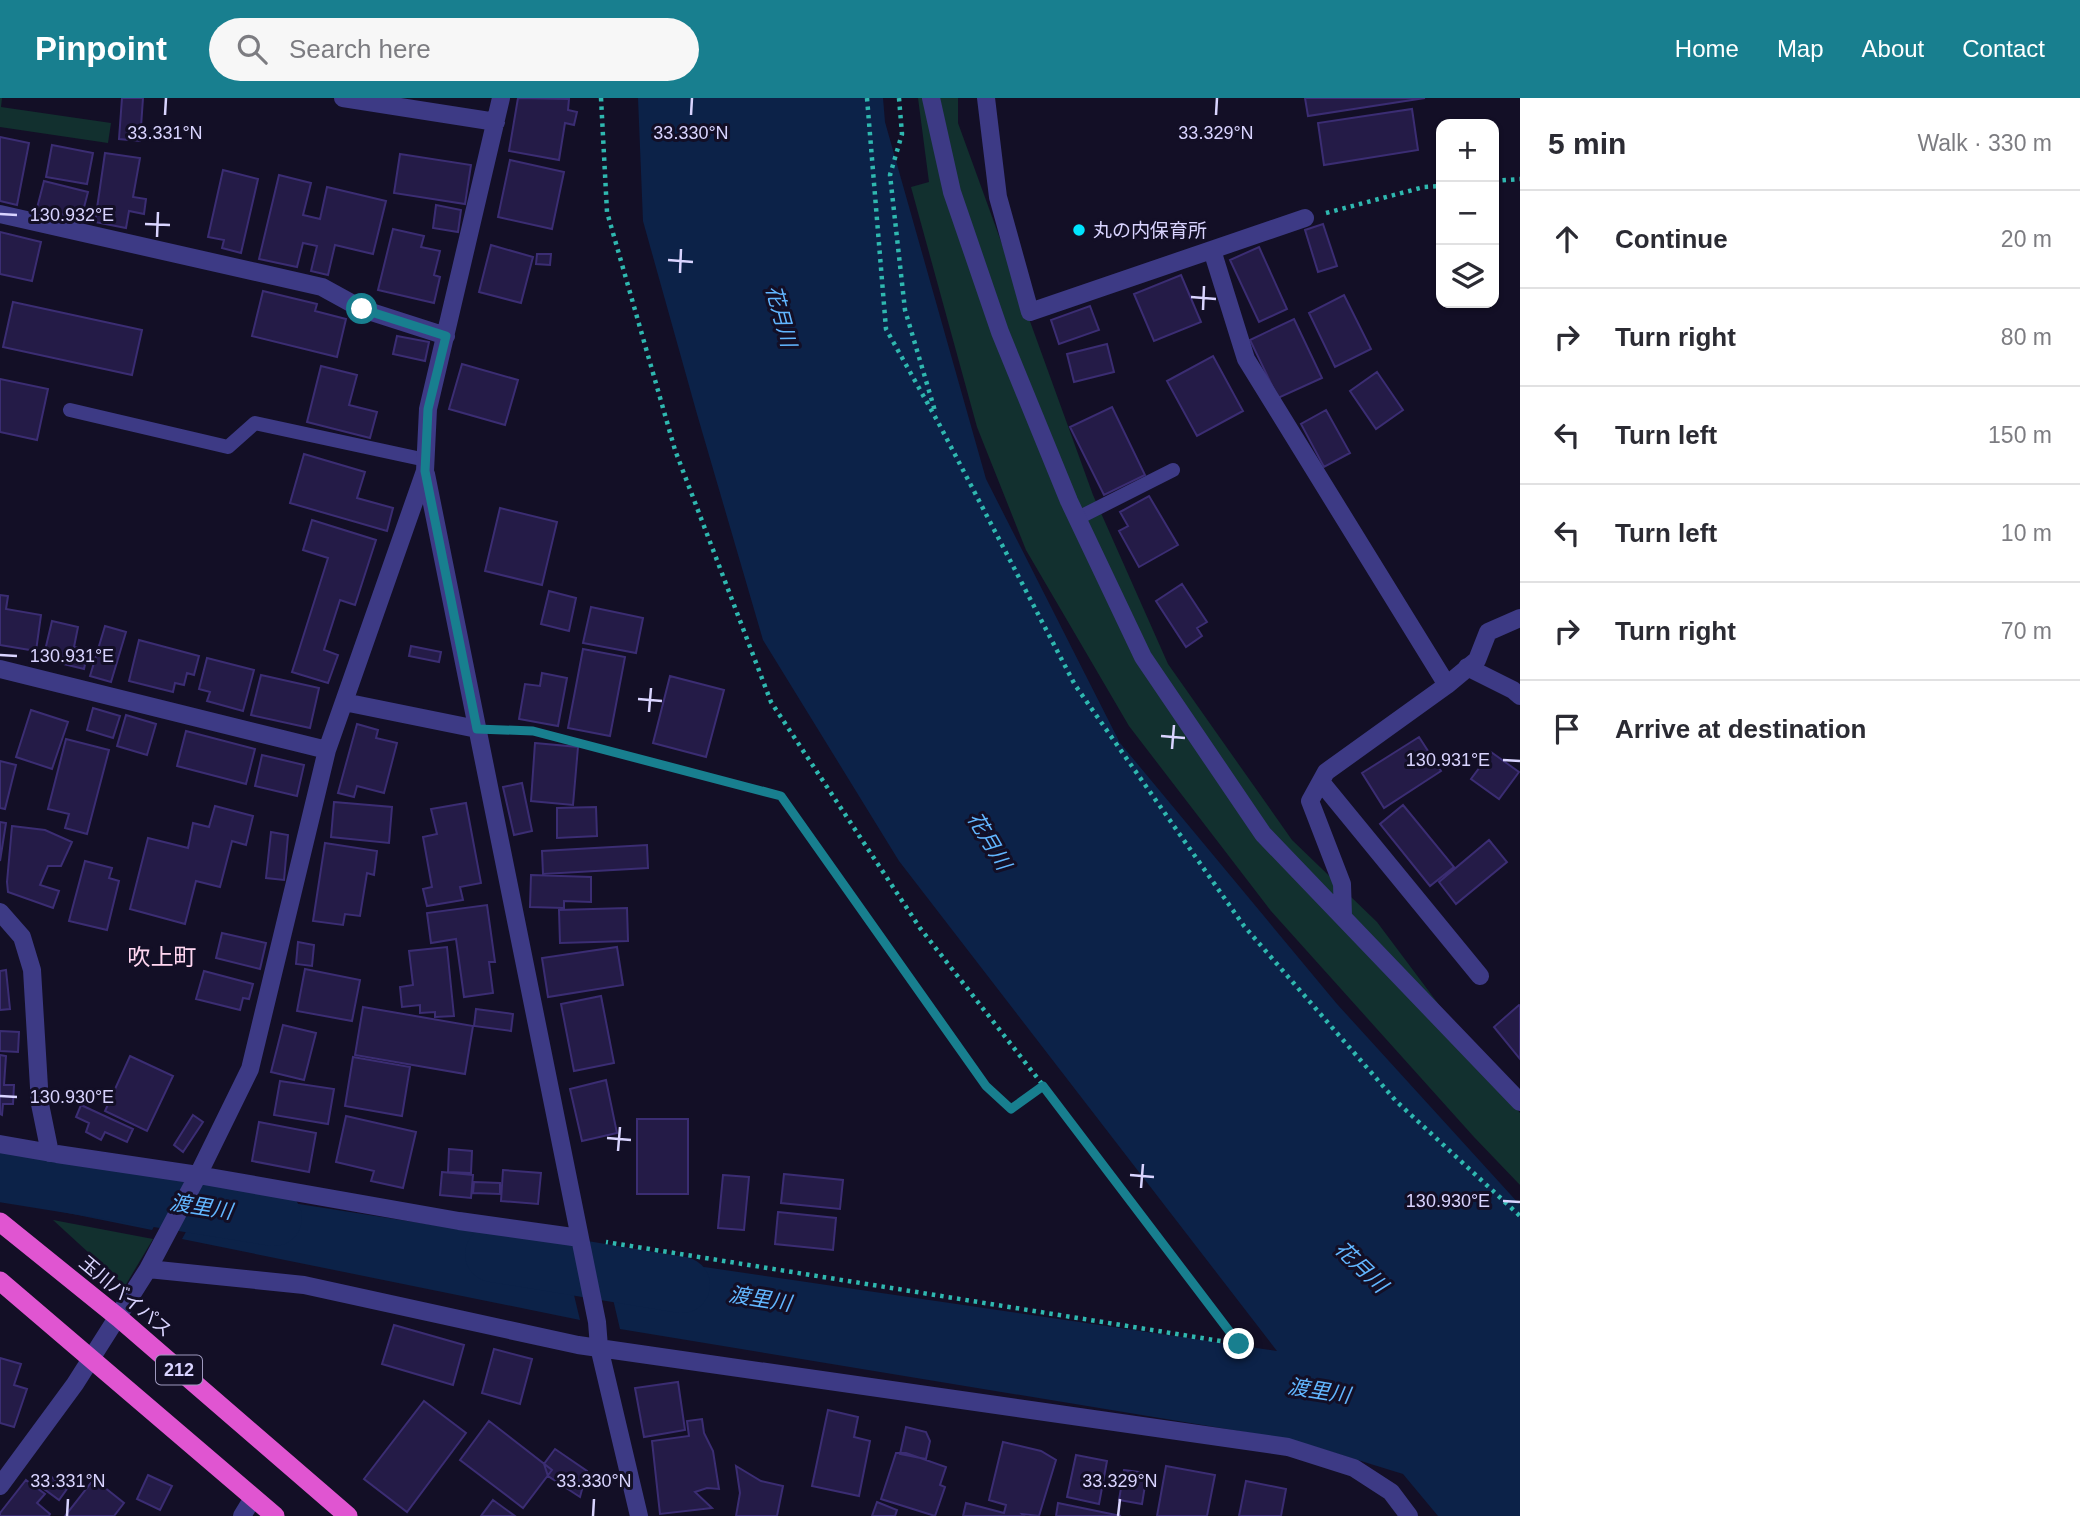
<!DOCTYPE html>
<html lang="en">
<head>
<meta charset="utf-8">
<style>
	body { margin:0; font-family:Helvetica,"Noto Sans JP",sans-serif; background:#f7f7f7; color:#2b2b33 }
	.controls { position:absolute; right:21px; top:21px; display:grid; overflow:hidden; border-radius:14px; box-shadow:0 2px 5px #0004 }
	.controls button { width:63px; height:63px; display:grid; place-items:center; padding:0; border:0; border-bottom:2px solid #e1e1e2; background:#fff; color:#2b2b33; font:35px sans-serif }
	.stop { position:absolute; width:21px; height:21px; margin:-16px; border:5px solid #187f8f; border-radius:50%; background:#fff }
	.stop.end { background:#187f8f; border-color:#fff; box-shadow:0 2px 7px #0008 }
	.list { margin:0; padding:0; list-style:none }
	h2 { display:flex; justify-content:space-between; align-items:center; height:91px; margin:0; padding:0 28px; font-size:30px }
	h2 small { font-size:23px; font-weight:400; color:#7c7c81 }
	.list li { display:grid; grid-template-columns:46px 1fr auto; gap:21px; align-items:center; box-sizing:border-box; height:98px; padding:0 28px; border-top:2px solid #e1e1e2 }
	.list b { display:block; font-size:26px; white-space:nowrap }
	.list em { font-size:23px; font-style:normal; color:#7c7c81 }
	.icon { flex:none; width:38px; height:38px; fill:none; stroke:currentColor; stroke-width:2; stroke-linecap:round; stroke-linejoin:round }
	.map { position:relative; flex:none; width:1520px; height:1418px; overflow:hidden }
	header { display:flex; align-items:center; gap:42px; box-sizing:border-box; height:98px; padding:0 35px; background:#187f8f; color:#fff }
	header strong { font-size:33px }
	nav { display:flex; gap:38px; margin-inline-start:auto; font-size:24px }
	.search { width:490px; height:63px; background:#f7f7f7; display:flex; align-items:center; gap:18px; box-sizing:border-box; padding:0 24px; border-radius:38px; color:#7c7c81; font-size:26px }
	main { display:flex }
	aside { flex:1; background:#fff }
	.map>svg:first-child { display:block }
	.green { fill:#12302f }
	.water { fill:#0c2248 }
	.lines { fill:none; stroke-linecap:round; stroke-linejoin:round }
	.river { stroke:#0c2248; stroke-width:56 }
	.building { fill:#241b47; stroke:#3b2d73; stroke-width:2 }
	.path { stroke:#2fb8b0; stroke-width:4.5; stroke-dasharray:3.5 5; stroke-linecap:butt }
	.service { stroke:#3d3a85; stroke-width:14 }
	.minor { stroke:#3d3a85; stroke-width:18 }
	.trunk { stroke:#e055d1; stroke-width:19 }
	.route { stroke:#187f8f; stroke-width:9 }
	.ticks { fill:none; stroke:#d9d4ff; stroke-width:2.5 }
	.poi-dot { fill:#00e5ff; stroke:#130f26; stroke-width:2.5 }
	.labels { text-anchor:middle; stroke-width:6; stroke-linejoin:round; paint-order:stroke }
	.shield { fill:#130f26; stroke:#9e99be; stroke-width:2 }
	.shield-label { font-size:18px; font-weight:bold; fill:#d9d4ff }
	.poi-label { font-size:19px; fill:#d9d4ff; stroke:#130f26; text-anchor:start }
	.street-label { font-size:19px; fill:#d9d4ff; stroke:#130f26 }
	.water-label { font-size:21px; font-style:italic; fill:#62b6ff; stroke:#130f26 }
	.quarter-label { font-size:23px; fill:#ffd6f0; stroke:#130f26 }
	.ticks-label { font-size:18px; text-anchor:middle; fill:#d9d4ff; stroke:#130f26; stroke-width:6; stroke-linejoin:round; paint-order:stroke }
</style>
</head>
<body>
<header>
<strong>Pinpoint</strong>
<div class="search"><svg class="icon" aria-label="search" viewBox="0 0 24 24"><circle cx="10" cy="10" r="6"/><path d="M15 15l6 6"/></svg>Search here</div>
<nav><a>Home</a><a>Map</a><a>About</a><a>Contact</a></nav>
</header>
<main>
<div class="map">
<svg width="1520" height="1418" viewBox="0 0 1520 1418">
	<rect width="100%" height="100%" fill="#130f26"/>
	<path class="green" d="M0,0H2L1,9L111,25L108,45L0,29Z
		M918,0H958V25L1093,397L1168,566L1292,742L1377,824L1520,1015V1087L1474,1039L1271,813L1129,628L1026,452L977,329L911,89L929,84Z
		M53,1122L153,1141L125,1188Z"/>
	<path class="water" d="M638,0H883L885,24L986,381L1120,645L1337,906L1520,1107V1418H1438L1403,1376L1293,1342L620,1231L602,1154L1277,1253L899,763L763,542L697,316L643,123Z
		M0,1067L176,1091L152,1132L43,1110L0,1074Z
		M209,1092L562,1147L580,1222L182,1141Z"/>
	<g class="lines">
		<path class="river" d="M0,1076L274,1120
			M493,1156L682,1187"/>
	</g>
	<path class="building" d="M122,0H143L140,43L119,41Z
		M518,0L569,1L568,12L577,14L574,27L565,25L559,62L509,53Z
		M1305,0H1425L1308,18Z
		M1412,11L1418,52L1324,67L1318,25Z
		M0,39L29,45L17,107L0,103Z
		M52,47L93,55L87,86L46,79Z
		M105,55L140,60L133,99L146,101L144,116L129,113L126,130L95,124Z
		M400,56L471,67L465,106L394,95Z
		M510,62L564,74L552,131L498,119Z
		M223,72L258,81L241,155L222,150L224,142L208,139Z
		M279,77L311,85L303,117L320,121L327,89L386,103L373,156L335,147L328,177L311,173L317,148L303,145L297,169L259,161Z
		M44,83L88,94L81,121L37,110Z
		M436,107L461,112L458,134L433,130Z
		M1323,126L1337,168L1318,174L1305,132Z
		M393,131L424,138L421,149L440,153L434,177L440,179L434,205L378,192Z
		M0,134L41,144L32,183L0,176Z
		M491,147L533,159L521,205L479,194Z
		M1259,149L1287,211L1259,224L1230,162Z
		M537,156H551L550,167L536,166Z
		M1181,177L1201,224L1154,243L1134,196Z
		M263,193L317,206L315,213L346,221L337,259L252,238Z
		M1344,197L1371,251L1335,269L1309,215Z
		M13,204L142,232L132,277L3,249Z
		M1090,208L1099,232L1059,246L1051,222Z
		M1294,221L1322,280L1278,300L1250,242Z
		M397,238L429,244L425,263L393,256Z
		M1107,246L1114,274L1074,284L1067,256Z
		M1213,258L1243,313L1197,338L1167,283Z
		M462,266L518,282L505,327L449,311Z
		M321,268L357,277L349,307L377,314L370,340L307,324Z
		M1377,274L1403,312L1376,331L1350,293Z
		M0,281L48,291L37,342L0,334Z
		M1112,309L1145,377L1104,397L1070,329Z
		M1326,312L1350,355L1324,369L1301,326Z
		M304,356L365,374L357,400L393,410L387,433L290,405Z
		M1149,398L1178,447L1139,469L1119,433L1128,428L1120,414Z
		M500,410L557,424L542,487L485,473Z
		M312,422L376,442L355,507L340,502L324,552L338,557L328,585L292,574L328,460L303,452Z
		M1182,486L1207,524L1197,530L1202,538L1186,549L1156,503Z
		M549,493L576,500L569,533L541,526Z
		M0,497L8,498L6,511L41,517L36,553L0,547Z
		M591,509L643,520L636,555L583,545Z
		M52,523L78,529L74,549L88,552L84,571L43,561Z
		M105,528L126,534L111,584L90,578Z
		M139,542L199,558L194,577L187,575L184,587L175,585L173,594L129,583Z
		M411,548L441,554L439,564L409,558Z
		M583,551L625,559L610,638L568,630Z
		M207,560L254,572L243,613L207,603L210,594L199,591Z
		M542,575L567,580L558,628L519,621L525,586L540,588Z
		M261,577L319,590L310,630L251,617Z
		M670,578L724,592L706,659L653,645Z
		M93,610L120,618L113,640L87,632Z
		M31,612L68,624L52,671L16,659Z
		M126,617L156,626L147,657L117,648Z
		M357,626L378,632L376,640L397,645L384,695L357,688L354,699L338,695Z
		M186,633L255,651L246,686L177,668Z
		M1419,639L1441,673L1384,710L1362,675Z
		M66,641L109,652L87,736L65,730L69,716L48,711Z
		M535,645L578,649L573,707L531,703Z
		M1491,654L1519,674L1499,701L1471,681Z
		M262,657L304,667L297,698L255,688Z
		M0,663L16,667L5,711L0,710Z
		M522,685L532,733L514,737L503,689Z
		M334,704L392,709L389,745L331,739Z
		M466,705L481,785L460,789L463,802L427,808L423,791L432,789L423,739L437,736L431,711Z
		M1403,707L1454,769L1430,788L1380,726Z
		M215,708L253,718L246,747L232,743L220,789L196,783L185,826L130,811L148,740L188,750L193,725L209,729Z
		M596,709L597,738L557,740V710Z
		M0,724L6,725L0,763Z
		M12,728L45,732L72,744L61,768H48L40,787L59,793L53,810L8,794L7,784Z
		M271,734L288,737L284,782L266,780Z
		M1489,742L1507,764L1456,806L1439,784Z
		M325,745L377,753L374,777L367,775L360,818L345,816L343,827L313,823Z
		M647,747L648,770L543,776L542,753Z
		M85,763L112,770L109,780L119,783L107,832L69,823Z
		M531,777L591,779V804L564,803V810L530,809Z
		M487,807L495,864H489L493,895L464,899L456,841L431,845L427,815Z
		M627,810L628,843L560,845L559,812Z
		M222,835L266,845L260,871L216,860Z
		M298,844L314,847L312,868L296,866Z
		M447,849L454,918L435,919V914L420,915V907L402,909L400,889L413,887L409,853Z
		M617,849L623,887L548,899L542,860Z
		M305,871L360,882L352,923L297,913Z
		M6,872L10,911L0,912V873Z
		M204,873L253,886L249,901L243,900L240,912L196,901Z
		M601,898L614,965L574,973L561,906Z
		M1519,907L1520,908V961L1494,929Z
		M363,909L473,928L465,976L355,957Z
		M476,911L513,916L511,933L474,928Z
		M283,927L316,935L304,982L271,974Z
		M0,933L19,934L18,954L0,953Z
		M0,957L6,958L4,987H14L13,1006H3L2,1017L0,1016Z
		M130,958L173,978L147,1033L105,1013Z
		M353,959L410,969L402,1018L345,1008Z
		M606,982L617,1035L582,1043L570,991Z
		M280,983L334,991L328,1026L274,1017Z
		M81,1007L133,1031L127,1044L105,1034L101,1042L86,1034L89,1025L76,1019Z
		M193,1017L203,1024L183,1054L174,1047Z
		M346,1018L416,1034L403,1090L371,1083L374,1073L336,1064Z
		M637,1021H688V1096H637Z
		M259,1024L316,1035L309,1074L252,1063Z
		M449,1051L472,1053L471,1075L448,1074Z
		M503,1072L541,1075L538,1106L501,1103Z
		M442,1074L473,1077L471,1100L440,1097Z
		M784,1076L843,1082L840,1111L781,1105Z
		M723,1077L749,1079L744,1132L718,1130Z
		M474,1084L500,1085V1096L473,1095Z
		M778,1114L836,1120L833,1152L775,1146Z
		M394,1227L464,1247L453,1287L382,1266Z
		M494,1251L532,1261L520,1306L482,1295Z
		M0,1260L21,1266L14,1287L27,1291L14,1329L0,1325Z
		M678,1284L685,1332L644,1339L635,1290Z
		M424,1303L466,1335L407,1414L364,1381Z
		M828,1312L858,1319L854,1339L870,1343L859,1398L812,1388Z
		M702,1321L704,1335L713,1353L719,1391L707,1390L695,1394L712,1410L660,1416L652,1343L689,1338L687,1323Z
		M489,1323L552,1372L523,1410L460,1362Z
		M906,1329L926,1334L930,1343L926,1361L900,1356Z
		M1003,1344L1041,1353L1056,1362L1039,1418L1022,1416L1024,1418H963L966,1405L1004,1415L1006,1407L989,1402Z
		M555,1351L587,1373L580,1399L548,1378L544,1366Z
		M896,1355H906L946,1369L940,1387L945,1389L935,1418L881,1401Z
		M1076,1357L1107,1363L1099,1406L1067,1399Z
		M736,1368L761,1383L783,1388L777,1418H736L740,1395Z
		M1166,1368L1215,1377L1207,1418H1157Z
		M1124,1372L1147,1375L1142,1406L1119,1402Z
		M49,1377L67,1391L59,1402L40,1388Z
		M148,1377L172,1388L160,1412L137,1401Z
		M94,1381L124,1405L114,1418H65Z
		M26,1382L45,1396L37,1405L50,1416L49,1418H0V1415Z
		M1246,1383L1286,1391L1281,1418H1239Z
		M493,1402L515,1418H481Z
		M877,1404L897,1412L895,1418H872Z
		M1058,1405L1121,1418H1056Z"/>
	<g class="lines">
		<path class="path" d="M601,0L607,114L675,352L771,604L920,830L1078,1032L1239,1246L606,1144
			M867,0L886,231L938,324L1075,587L1244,828L1396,1003L1520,1118
			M899,0L902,36L890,77L905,212L935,313
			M1494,83L1520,81
			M1326,115L1424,89L1441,88
			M502,632L533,633L781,698L987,987L1011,1011L1043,987"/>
		<path class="service" d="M70,312L228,349L255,325L426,362
			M1078,420L1173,372"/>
		<path class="minor" d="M343,0L496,24
			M931,0L952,94L1000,234L1069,403L1143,559L1263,736L1520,1004
			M986,0L998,99L1030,214L1305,120
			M0,116L322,189L362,211L446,238
			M1212,152L1246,261L1447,587
			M426,376L580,1140L597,1224L599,1249L639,1418
			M1467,569L1513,592L1520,598
			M0,571L327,652
			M344,604L477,631
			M1321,684L1480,878
			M0,814L22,839L32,872L40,1006L50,1055
			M1343,818L1342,786L1310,703L1326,674L1447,587L1477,562L1488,534L1520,520
			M0,1046L57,1056L198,1077L459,1123L580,1140
			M148,1171L304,1187L578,1247L1288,1349L1354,1370L1391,1394L1409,1418
			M0,1388L75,1286L148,1171L198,1077L250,971L327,652L425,373L428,311L501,0
			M242,1418L253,1400"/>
		<path class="trunk" d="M0,1124L119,1220L348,1418
			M0,1183L275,1418"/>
	</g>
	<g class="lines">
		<path class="route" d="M362,211L446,238L428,311L425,373L477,631L533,633L781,698L986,988L1011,1011L1043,988L1239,1246"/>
	</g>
	<path class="ticks" d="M165,17L166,0M691,17L692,0M1216,17L1217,0M0,116L17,117M145,126L170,127M157,139L158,114M668,162L693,164M680,175L681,151M1191,199L1216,201M1203,212L1204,188M0,557L17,558M638,601L662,603M649,614L651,590M1161,638L1185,640M1172,651L1174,627M1503,662L1520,663M0,998L17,999M607,1040L631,1042M618,1053L620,1029M1130,1077L1154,1079M1141,1090L1143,1066M1503,1103L1520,1104M67,1418L68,1401M593,1418L594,1401M1118,1418L1120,1401"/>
	<circle class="poi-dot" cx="1079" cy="132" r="7"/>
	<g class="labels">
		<rect class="shield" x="156" y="1257.5" width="46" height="29" rx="5"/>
		<g class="shield-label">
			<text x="179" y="1278">212</text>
		</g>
		<g class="poi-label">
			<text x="1093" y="139">丸の内保育所</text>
		</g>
		<g class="street-label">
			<text transform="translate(126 1198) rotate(40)" y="7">玉川バイパス</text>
		</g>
		<g class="water-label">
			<text transform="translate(781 218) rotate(75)" y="7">花月川</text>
			<text transform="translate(989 743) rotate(59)" y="7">花月川</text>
			<text transform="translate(201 1109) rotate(9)" y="7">渡里川</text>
			<text transform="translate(1361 1169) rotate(44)" y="7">花月川</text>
			<text transform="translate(760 1201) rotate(9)" y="7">渡里川</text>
			<text transform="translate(1319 1293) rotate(9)" y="7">渡里川</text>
		</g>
		<g class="quarter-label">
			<text x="162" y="867">吹上町</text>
		</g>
	</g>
	<g class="ticks-label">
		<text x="165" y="41">33.331°N</text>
		<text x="691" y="41">33.330°N</text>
		<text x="1216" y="41">33.329°N</text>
		<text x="72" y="123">130.932°E</text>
		<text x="72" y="564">130.931°E</text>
		<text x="1448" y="668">130.931°E</text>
		<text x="72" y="1005">130.930°E</text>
		<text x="1448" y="1109">130.930°E</text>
		<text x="68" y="1389">33.331°N</text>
		<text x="594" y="1389">33.330°N</text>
		<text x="1120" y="1389">33.329°N</text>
	</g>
</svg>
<div class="controls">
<button>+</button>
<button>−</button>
<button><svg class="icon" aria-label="layers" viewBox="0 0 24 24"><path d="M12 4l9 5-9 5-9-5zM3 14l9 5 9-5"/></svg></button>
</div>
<div class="stop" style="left:362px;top:211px"></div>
<div class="stop end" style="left:1239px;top:1246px"></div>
</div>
<aside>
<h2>5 min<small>Walk · 330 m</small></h2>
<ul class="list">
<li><svg class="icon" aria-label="ahead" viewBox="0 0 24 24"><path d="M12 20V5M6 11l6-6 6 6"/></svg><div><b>Continue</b></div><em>20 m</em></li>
<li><svg class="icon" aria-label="right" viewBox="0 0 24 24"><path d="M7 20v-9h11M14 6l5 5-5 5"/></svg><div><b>Turn right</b></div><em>80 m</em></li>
<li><svg class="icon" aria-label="left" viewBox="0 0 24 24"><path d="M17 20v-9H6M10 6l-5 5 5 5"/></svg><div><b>Turn left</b></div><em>150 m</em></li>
<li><svg class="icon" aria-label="left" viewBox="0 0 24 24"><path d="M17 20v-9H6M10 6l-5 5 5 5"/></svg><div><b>Turn left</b></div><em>10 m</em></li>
<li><svg class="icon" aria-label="right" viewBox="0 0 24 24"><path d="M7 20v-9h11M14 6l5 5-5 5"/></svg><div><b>Turn right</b></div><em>70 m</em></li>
<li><svg class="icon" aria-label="arrive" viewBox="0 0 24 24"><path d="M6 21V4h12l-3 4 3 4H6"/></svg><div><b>Arrive at destination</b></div></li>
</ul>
</aside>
</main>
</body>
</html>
